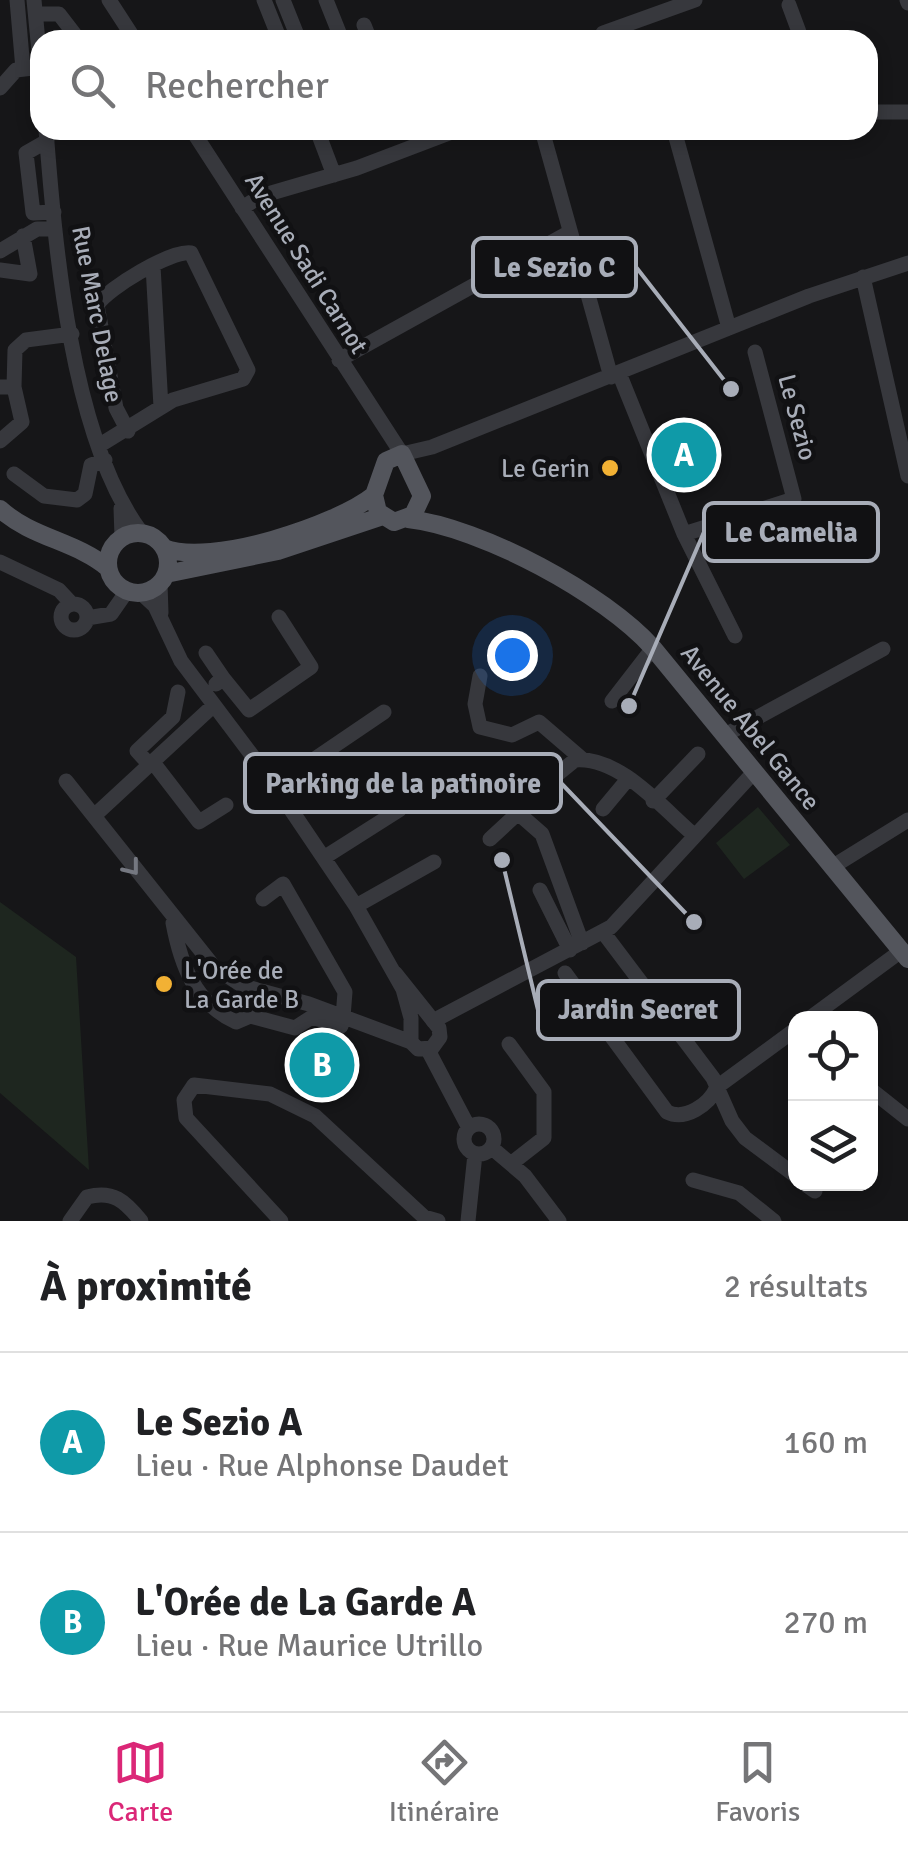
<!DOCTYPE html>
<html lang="fr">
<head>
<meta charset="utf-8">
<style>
	body { margin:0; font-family:Signika,sans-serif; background:#f6f6f6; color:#202124 }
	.controls { position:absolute; right:30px; bottom:30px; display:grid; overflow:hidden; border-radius:20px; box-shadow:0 5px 15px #0003 }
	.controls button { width:90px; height:90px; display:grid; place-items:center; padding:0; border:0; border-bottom:2px solid #e0e0e0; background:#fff; color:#202124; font:50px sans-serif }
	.you { position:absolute; left:512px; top:655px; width:35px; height:35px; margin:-25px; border:8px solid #fff; border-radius:50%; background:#1a73e8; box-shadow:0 0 0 15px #1a73e833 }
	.badge { display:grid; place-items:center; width:65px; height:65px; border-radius:50%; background:#db2777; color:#fff; font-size:32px; font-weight:700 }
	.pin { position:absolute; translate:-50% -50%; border:5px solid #fff; box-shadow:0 2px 10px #0006 }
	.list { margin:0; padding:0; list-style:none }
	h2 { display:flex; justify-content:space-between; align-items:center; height:130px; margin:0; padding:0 40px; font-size:42px }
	h2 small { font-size:32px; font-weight:400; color:#757577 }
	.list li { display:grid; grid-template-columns:65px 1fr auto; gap:30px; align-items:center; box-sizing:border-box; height:180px; padding:0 40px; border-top:2px solid #e0e0e0 }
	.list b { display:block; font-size:38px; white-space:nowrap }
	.list p { margin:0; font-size:32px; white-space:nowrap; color:#757577 }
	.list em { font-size:32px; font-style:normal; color:#757577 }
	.icon { flex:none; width:55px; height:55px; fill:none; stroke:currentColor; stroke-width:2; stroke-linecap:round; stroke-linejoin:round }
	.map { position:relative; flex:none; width:908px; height:1221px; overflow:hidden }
	.search { position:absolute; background:#fff; box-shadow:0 5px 15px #0003; left:30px; right:30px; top:30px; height:110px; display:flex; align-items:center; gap:25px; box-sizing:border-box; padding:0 35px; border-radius:30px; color:#757577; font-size:38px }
	.sheet { height:490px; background:#fff }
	nav { display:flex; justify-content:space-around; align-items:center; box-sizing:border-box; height:140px; border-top:2px solid #e0e0e0; background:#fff; font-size:28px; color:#757577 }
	nav a { display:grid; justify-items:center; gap:5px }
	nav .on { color:#db2777 }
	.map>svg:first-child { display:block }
	.green { fill:#1e261f }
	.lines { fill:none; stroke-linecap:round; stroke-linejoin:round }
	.minor { stroke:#37383d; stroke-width:15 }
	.major { stroke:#53555c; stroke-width:18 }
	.oneway { stroke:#757881 }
	.poi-dot { fill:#f2b134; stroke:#111113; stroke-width:4 }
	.labels { text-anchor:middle; stroke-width:9; stroke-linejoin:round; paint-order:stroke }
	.street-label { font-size:25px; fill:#a8adb8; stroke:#111113 }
	.poi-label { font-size:25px; fill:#a8adb8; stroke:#111113; text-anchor:end }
	.leader { fill:none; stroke:#a8adb8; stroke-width:4 }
	.callout-dot { fill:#a8adb8; stroke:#111113; stroke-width:4 }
	.callout { fill:#111113; stroke:#a8adb8; stroke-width:4 }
	.callout-label { font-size:28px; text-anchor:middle; font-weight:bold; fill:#a8adb8 }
</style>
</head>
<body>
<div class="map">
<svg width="908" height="1221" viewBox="0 0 908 1221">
	<rect width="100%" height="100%" fill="#161618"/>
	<path class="green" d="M758,807L790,845L744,879L716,843Z
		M0,902L76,957L89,1170L0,1093Z"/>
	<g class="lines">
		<path class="minor" d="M17,0L23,69
			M34,0L40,62
			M109,0L135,40
			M264,0L280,40
			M283,0L299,40
			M326,0L342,40
			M907,0L908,3
			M789,5L802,40
			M36,14H59L79,40
			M364,25L370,40
			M599,40L603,33L695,0
			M0,88L16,70L33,68
			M868,112H908
			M46,130C55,246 71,438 141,532
			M192,130L402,454L432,447L809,296L908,263
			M317,130L334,175
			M542,130L611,377
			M674,130L729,328
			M47,141L26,153L33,213L54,212
			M242,208L261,196L357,168L457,130
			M0,251L37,229H55
			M153,266L161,407
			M0,270L30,274L23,236
			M863,277L908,476
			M339,360L570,232
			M619,373L684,534L735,636
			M0,387H14L15,350L26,340L72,334
			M0,441L22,422L14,387
			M100,445L173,400L243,379L248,370L191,253C171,250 108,288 97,305L116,408L128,431
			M14,474L44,496L77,500L85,494L91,465L105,460
			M121,508L122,537
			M684,534L794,499L755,352
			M0,562L59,590L72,604
			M160,583L161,613
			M141,593L155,606L181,661L275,786L356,906L403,989L411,1018V1042L418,1049L432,1048L440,1037L439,1028L395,973
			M61 617a13 13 0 1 1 26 0a13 13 0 1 1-26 0Z
			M87,618L111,614L127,591
			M206,653L223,678L216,684
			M480,676L475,704L480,727L512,735L539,722L582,759
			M223,678L249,710L311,667L279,617
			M612,701L653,648
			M725,735L883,649
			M152,761L199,822L226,805
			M149,764L137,751L173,717L178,692
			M559,773L575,760C620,756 663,809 695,836
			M66,781L214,967L243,986L309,1004L411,1042
			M275,786L384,712
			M653,801L698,754
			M603,809L628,779
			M94,816L214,705
			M490,839L518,813L542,834L582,943
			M325,857L399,810L407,791L400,770
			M832,867L908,820
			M540,890L570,950
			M263,899L283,884L345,992L343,1017
			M356,906L434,862
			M173,923C181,966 195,1003 236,1022L250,1016L295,1028L312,1017L341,1026
			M603,932L713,1078L732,1121L745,1138L796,1176
			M565,973L667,1112C685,1121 709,1105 717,1087L796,1029
			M810,1018L901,951
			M433,1021L611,927L755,771
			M509,1044L544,1092V1138L512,1163
			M428,1050L469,1128
			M870,1089L908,1119
			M464 1139a15 15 0 1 1 30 0a15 15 0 1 1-30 0Z
			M492,1148L525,1176L559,1221
			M693,1180L739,1193L774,1221
			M805,1184L815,1191
			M70,1221L87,1197C113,1190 125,1201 141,1221
			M281,1221L186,1118L184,1100L194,1085L270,1094L315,1116L424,1217L438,1221
			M468,1221L475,1154"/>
		<path class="major" d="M402,454L422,496L413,515L394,522L378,512L374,495L386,461Z
			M0,509C32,538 76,541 108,568
			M408,519C481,527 605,594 653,648L908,959
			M108 563a30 30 0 1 1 60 0a30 30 0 1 1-60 0Z
			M164,548C210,567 337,525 374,495
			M166,574L278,551L383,516"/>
	</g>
	<defs><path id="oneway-chevron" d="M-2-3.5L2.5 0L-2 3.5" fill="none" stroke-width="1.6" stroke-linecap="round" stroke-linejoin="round" transform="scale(2.5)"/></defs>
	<use class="oneway" href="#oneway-chevron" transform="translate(132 868) rotate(52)"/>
	<g class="poi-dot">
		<circle cx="610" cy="468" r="10"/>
		<circle cx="164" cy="984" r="10"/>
	</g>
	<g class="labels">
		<g class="street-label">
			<text transform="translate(307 263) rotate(58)" y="9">Avenue Sadi Carnot</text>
			<text transform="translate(98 314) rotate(79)" y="9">Rue Marc Delage</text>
			<text transform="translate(798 417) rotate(75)" y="9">Le Sezio</text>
			<text transform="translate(751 727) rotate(51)" y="9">Avenue Abel Gance</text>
		</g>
		<g class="poi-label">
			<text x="590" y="477">Le Gerin</text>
			<text x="184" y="979" text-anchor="start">L'Orée de<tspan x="184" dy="29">La Garde B</tspan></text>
		</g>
	</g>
	<path class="leader" d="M731 389L636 267M629 706L704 532M694 922L561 783M502 860L538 1010"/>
	<g class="callout-dot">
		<circle cx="731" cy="389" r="10"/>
		<circle cx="629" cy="706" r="10"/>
		<circle cx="694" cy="922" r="10"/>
		<circle cx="502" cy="860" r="10"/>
	</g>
	<g class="callout">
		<rect x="473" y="238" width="163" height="58" rx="10"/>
		<rect x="704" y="503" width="174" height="58" rx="10"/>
		<rect x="245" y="754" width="316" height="58" rx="10"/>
		<rect x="538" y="981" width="201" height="58" rx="10"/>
	</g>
	<g class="callout-label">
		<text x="554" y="277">Le Sezio C</text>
		<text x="791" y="542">Le Camelia</text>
		<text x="403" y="793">Parking de la patinoire</text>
		<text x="638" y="1019">Jardin Secret</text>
	</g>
</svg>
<div class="controls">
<button><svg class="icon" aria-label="locate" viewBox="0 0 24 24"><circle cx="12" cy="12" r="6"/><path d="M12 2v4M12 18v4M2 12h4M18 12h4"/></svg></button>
<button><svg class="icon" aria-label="layers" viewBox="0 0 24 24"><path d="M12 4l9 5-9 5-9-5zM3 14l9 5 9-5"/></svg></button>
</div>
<div class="you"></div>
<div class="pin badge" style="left:684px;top:455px;background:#0f9aa8">A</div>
<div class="pin badge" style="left:322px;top:1065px;background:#0f9aa8">B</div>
<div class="search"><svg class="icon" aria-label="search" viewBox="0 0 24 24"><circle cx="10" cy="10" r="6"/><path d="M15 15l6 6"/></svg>Rechercher</div>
</div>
<section class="sheet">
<h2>À proximité<small>2 résultats</small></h2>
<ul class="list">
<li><span class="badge" style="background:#0f9aa8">A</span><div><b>Le Sezio A</b><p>Lieu · Rue Alphonse Daudet</p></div><em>160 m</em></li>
<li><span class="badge" style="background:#0f9aa8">B</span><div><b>L'Orée de La Garde A</b><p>Lieu · Rue Maurice Utrillo</p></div><em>270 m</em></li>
</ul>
</section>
<nav>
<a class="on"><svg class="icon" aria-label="map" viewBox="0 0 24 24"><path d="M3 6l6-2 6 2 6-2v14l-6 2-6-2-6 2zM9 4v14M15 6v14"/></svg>Carte</a>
<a><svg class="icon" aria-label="directions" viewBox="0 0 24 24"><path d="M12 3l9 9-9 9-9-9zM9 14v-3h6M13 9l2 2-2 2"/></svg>Itinéraire</a>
<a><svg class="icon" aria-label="saved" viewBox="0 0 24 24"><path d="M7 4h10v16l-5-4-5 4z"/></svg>Favoris</a>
</nav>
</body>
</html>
